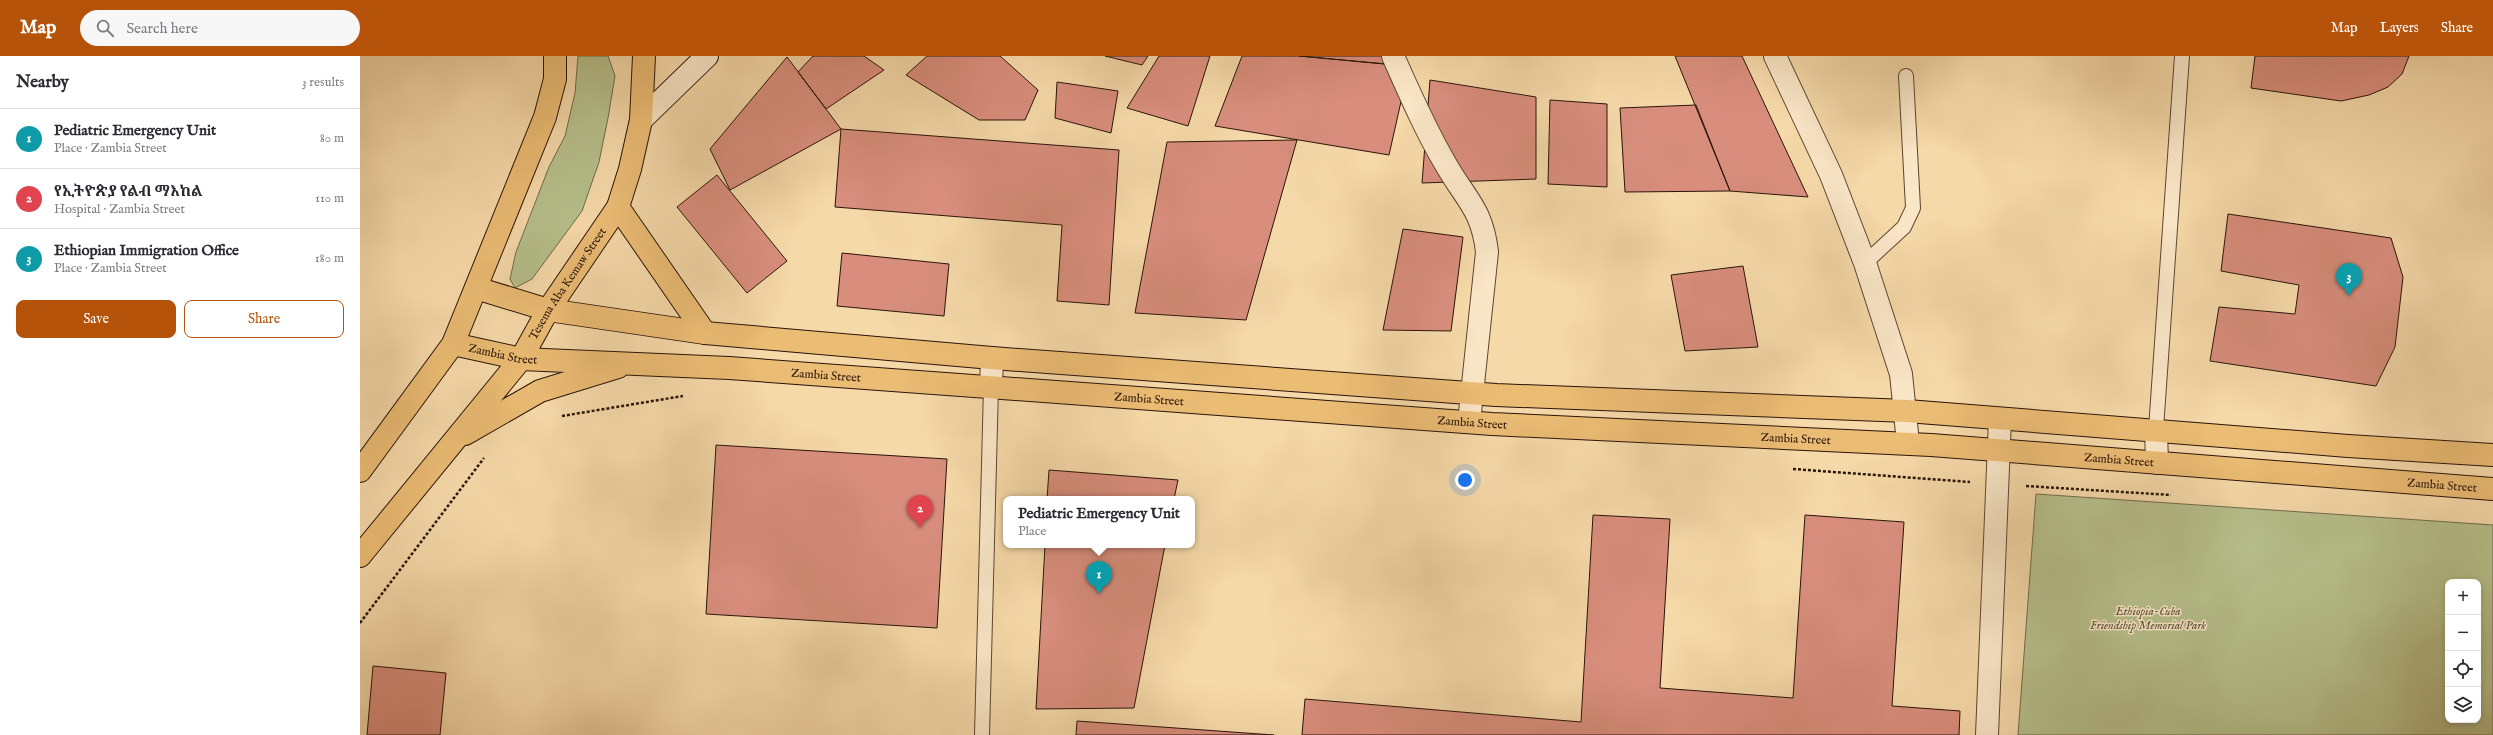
<!DOCTYPE html>
<html lang="en">
<head>
<meta charset="utf-8">
<style>
	body { margin:0; font-family:"IM FELL English","Noto Serif Ethiopic",serif; background:#f7f7f7; color:#2b2b33 }
	.controls { position:absolute; right:12px; bottom:12px; display:grid; overflow:hidden; border-radius:8px; box-shadow:0 2px 6px #0003 }
	.controls button { width:36px; height:36px; display:grid; place-items:center; padding:0; border:0; border-bottom:1px solid #e1e1e2; background:#fff; color:#2b2b33; font:20px sans-serif }
	.you { position:absolute; left:1105px; top:424px; width:14px; height:14px; margin:-10px; border:3px solid #fff; border-radius:50%; background:#1a73e8; box-shadow:0 0 0 6px #1a73e833 }
	.badge { display:grid; place-items:center; width:26px; height:26px; border-radius:50%; background:#b45309; color:#fff; font-size:13px; font-weight:700 }
	.pin { position:absolute; translate:-50% -33px; filter:drop-shadow(0 1px 2px #0008) }
	.pin::after { content:''; position:absolute; top:21px; width:14px; height:12px; background:inherit; clip-path:polygon(0 0,100% 0,50% 100%) }
	.popup { position:absolute; left:643px; top:440px; width:192px; height:52px; box-sizing:border-box; display:grid; place-content:center; border-radius:8px; background:#fff; filter:drop-shadow(0 1px 3px #0005); font-size:13px; white-space:nowrap; color:#7c7c81 }
	.popup b { font-size:15px; color:#2b2b33 }
	.popup::after { content:''; position:absolute; left:50%; top:100%; margin-left:-8px; border:8px solid transparent; border-top-color:#fff }
	.list { margin:0; padding:0; list-style:none }
	h2 { display:flex; justify-content:space-between; align-items:center; height:52px; margin:0; padding:0 16px; font-size:17px }
	h2 small { font-size:13px; font-weight:400; color:#7c7c81 }
	.list li { display:grid; grid-template-columns:26px 1fr auto; gap:12px; align-items:center; box-sizing:border-box; height:60px; padding:0 16px; border-top:1px solid #e1e1e2 }
	.list b { display:block; font-size:15px; white-space:nowrap }
	.list p { margin:0; font-size:13px; white-space:nowrap; color:#7c7c81 }
	.list em { font-size:13px; font-style:normal; color:#7c7c81 }
	.actions { display:flex; gap:8px; padding:12px 16px }
	.actions a { flex:1; padding:9px 0; border:1px solid #b45309; border-radius:8px; text-align:center; font-size:14px; color:#b45309 }
	.actions .main { background:#b45309; color:#fff }
	.icon { flex:none; width:22px; height:22px; fill:none; stroke:currentColor; stroke-width:2; stroke-linecap:round; stroke-linejoin:round }
	.map { position:relative; flex:none; width:2133px; height:679px; overflow:hidden }
	header { display:flex; align-items:center; gap:24px; box-sizing:border-box; height:56px; padding:0 20px; background:#b45309; color:#fff }
	header strong { font-size:19px }
	nav { display:flex; gap:22px; margin-inline-start:auto; font-size:14px }
	.search { width:280px; height:36px; background:#f7f7f7; display:flex; align-items:center; gap:10px; box-sizing:border-box; padding:0 14px; border-radius:22px; color:#7c7c81; font-size:15px }
	main { display:flex }
	aside { flex:1; background:#fff }
	.map>svg:first-child { display:block }
	.green { fill:#b6c08c; stroke:#706a4a; fill-rule:evenodd }
	.building { fill:#d98e7d; stroke:#291408 }
	.lines { fill:none; stroke-linecap:round; stroke-linejoin:round }
	.lane-casing { stroke:#5c4530; stroke-width:16 }
	.street-casing { stroke:#5c4530; stroke-width:24 }
	.secondary-casing { stroke:#291408; stroke-width:24 }
	.primary-casing { stroke:#291408; stroke-width:24 }
	.path { stroke:#291408; stroke-width:2.5; stroke-dasharray:3 2; stroke-linecap:butt }
	.lane { stroke:#f9e6c7; stroke-width:14 }
	.street { stroke:#f9e6c7; stroke-width:22 }
	.secondary { stroke:#f9e6c7; stroke-width:22 }
	.primary { stroke:#ebbc74; stroke-width:22 }
	.labels { text-anchor:middle; stroke-width:3; stroke-linejoin:round; paint-order:stroke }
	.street-label { font-size:12px; fill:#291408; stroke:#f9e6c7 }
	.park-label { font-size:12px; font-style:italic; fill:#5a5036; stroke:#f9e6c7 }
</style>
</head>
<body>
<header>
<strong>Map</strong>
<div class="search"><svg class="icon" aria-label="search" viewBox="0 0 24 24"><circle cx="10" cy="10" r="6"/><path d="M15 15l6 6"/></svg>Search here</div>
<nav><a>Map</a><a>Layers</a><a>Share</a></nav>
</header>
<main>
<aside>
<h2>Nearby<small>3 results</small></h2>
<ul class="list">
<li><span class="badge" style="background:#0f9aa8">1</span><div><b>Pediatric Emergency Unit</b><p>Place · Zambia Street</p></div><em>80 m</em></li>
<li><span class="badge" style="background:#e0444e">2</span><div><b>የኢትዮጵያ የልብ ማእከል</b><p>Hospital · Zambia Street</p></div><em>110 m</em></li>
<li><span class="badge" style="background:#0f9aa8">3</span><div><b>Ethiopian Immigration Office</b><p>Place · Zambia Street</p></div><em>180 m</em></li>
</ul>
<div class="actions"><a class="main">Save</a><a>Share</a></div>
</aside>
<div class="map">
<svg width="2133" height="679" viewBox="0 0 2133 679">
	<rect width="100%" height="100%" fill="#f6d9a9"/>
	<filter id="stains"><feTurbulence type="fractalNoise" baseFrequency=".005" numOctaves="4"/><feColorMatrix values="0 0 0 0 .2 0 0 0 0 .09 0 0 0 0 .02 0 0 0 .5 -.17"/></filter>
	<radialGradient id="worn" r=".72"><stop offset=".6" stop-color="#630" stop-opacity="0"/><stop offset="1" stop-color="#630" stop-opacity=".3"/></radialGradient>
	<path class="green" d="M218,0H248L255,20L248,62L239,106L222,155L172,223L155,232L150,223L156,196L189,111L205,80L215,37Z
		M1676,438L2133,469V679H1658ZM2088,526H2118V664H2088Z"/>
	<path class="building" d="M453,0H504L524,14L466,53L438,16Z
		M567,0H640L678,34L665,64H619L546,19Z
		M745,0H788L782,9Z
		M799,0H850L828,70L767,52Z
		M882,0H939L1049,10L1029,99L855,70Z
		M939,0H1028L1024,8Z
		M1315,0H1382L1448,141L1370,135Z
		M1895,0H2049L2042,18L2028,31L2009,39L1981,45L1891,32Z
		M427,1L481,73L370,134L350,93Z
		M1070,24L1176,41V123L1062,127Z
		M697,26L758,35L751,77L695,62Z
		M1190,44L1247,48V131L1188,128Z
		M1336,49L1370,135L1265,136L1260,52Z
		M481,73L759,94L749,249L697,245L702,169L475,151Z
		M937,84L886,264L775,257L807,86Z
		M357,119L427,205L387,237L317,151Z
		M1868,158L2031,182L2043,221L2035,291L2016,330L1850,305L1859,251L1935,258L1939,229L1861,215Z
		M1043,173L1103,181L1091,275L1023,274Z
		M482,197L589,208L584,260L477,250Z
		M1383,210L1398,291L1325,295L1311,219Z
		M356,389L587,403L577,572L346,558Z
		M689,414L818,424L814,443H687Z
		M1233,459L1310,463L1300,632L1433,642L1445,459L1544,466L1532,650L1600,655L1599,679H942L945,643L1221,666Z
		M685,489H805L774,652L676,653Z
		M13,610L86,617L80,679H7Z
		M717,665L914,679H716Z"/>
	<g class="lines">
		<defs>
			<path id="lane" d="M1505,207L1544,171L1553,152L1546,20
				M1796,373L1822,0
				M622,679L631,331"/>
			<path id="street" d="M1033,0C1049,36 1065,73 1085,107C1105,143 1122,152 1127,196L1109,366
				M1415,0L1471,119L1505,207L1541,318L1548,387
				M631,331L632,302
				M1796,373L1797,407
				M1627,679L1640,363"/>
			<path id="secondary" d="M281,64L347,0"/>
			<g id="primary">
				<path d="M258,151L345,277"/>
				<path d="M116,232L188,254L345,277L632,302L1136,339L1547,355L1988,390L2133,399"/>
				<path id="s1" d="M93,288L161,303L369,312L1132,368L1571,389L2133,433"/>
				<path d="M105,378L180,335L258,311"/>
				<path d="M0,415L93,288L185,61L195,23V0"/>
				<path id="s2" d="M0,500L161,303L188,254L258,151L270,113L281,64L284,0"/>
			</g>
		</defs>
		<use href="#lane" class="lane-casing"/>
		<use href="#street" class="street-casing"/>
		<use href="#secondary" class="secondary-casing"/>
		<use href="#primary" class="primary-casing"/>
		<path class="path" d="M202,360L323,340
			M1433,413L1610,426
			M1666,430L1811,439
			M0,567L124,402"/>
		<use href="#lane" class="lane"/>
		<use href="#street" class="street"/>
		<use href="#secondary" class="secondary"/>
		<use href="#primary" class="primary"/>
	</g>
	<g class="labels">
		<g class="street-label">
			<text dy="4" stroke="none"><textPath href="#s2" startOffset="343">Tesema Aba Kemaw Street</textPath></text>
			<text dy="4" stroke="none"><textPath href="#s1" startOffset="51">Zambia Street</textPath></text>
			<text dy="4" stroke="none"><textPath href="#s1" startOffset="375">Zambia Street</textPath></text>
			<text dy="4" stroke="none"><textPath href="#s1" startOffset="699">Zambia Street</textPath></text>
			<text dy="4" stroke="none"><textPath href="#s1" startOffset="1023">Zambia Street</textPath></text>
			<text dy="4" stroke="none"><textPath href="#s1" startOffset="1347">Zambia Street</textPath></text>
			<text dy="4" stroke="none"><textPath href="#s1" startOffset="1671">Zambia Street</textPath></text>
			<text dy="4" stroke="none"><textPath href="#s1" startOffset="1995">Zambia Street</textPath></text>
		</g>
		<g class="park-label">
			<text x="1788" y="559">Ethiopia-Cuba<tspan x="1788" dy="14">Friendship Memorial Park</tspan></text>
		</g>
	</g>
	<rect width="100%" height="100%" filter="url(#stains)"/>
	<rect width="100%" height="100%" fill="url(#worn)"/>
</svg>
<div class="controls">
<button>+</button>
<button>−</button>
<button><svg class="icon" aria-label="locate" viewBox="0 0 24 24"><circle cx="12" cy="12" r="6"/><path d="M12 2v4M12 18v4M2 12h4M18 12h4"/></svg></button>
<button><svg class="icon" aria-label="layers" viewBox="0 0 24 24"><path d="M12 4l9 5-9 5-9-5zM3 14l9 5 9-5"/></svg></button>
</div>
<div class="you"></div>
<div class="pin badge" style="left:739px;top:538px;background:#0f9aa8">1</div>
<div class="popup"><b>Pediatric Emergency Unit</b>Place</div>
<div class="pin badge" style="left:560px;top:472px;background:#e0444e">2</div>
<div class="pin badge" style="left:1989px;top:240px;background:#0f9aa8">3</div>
</div>
</main>
</body>
</html>
